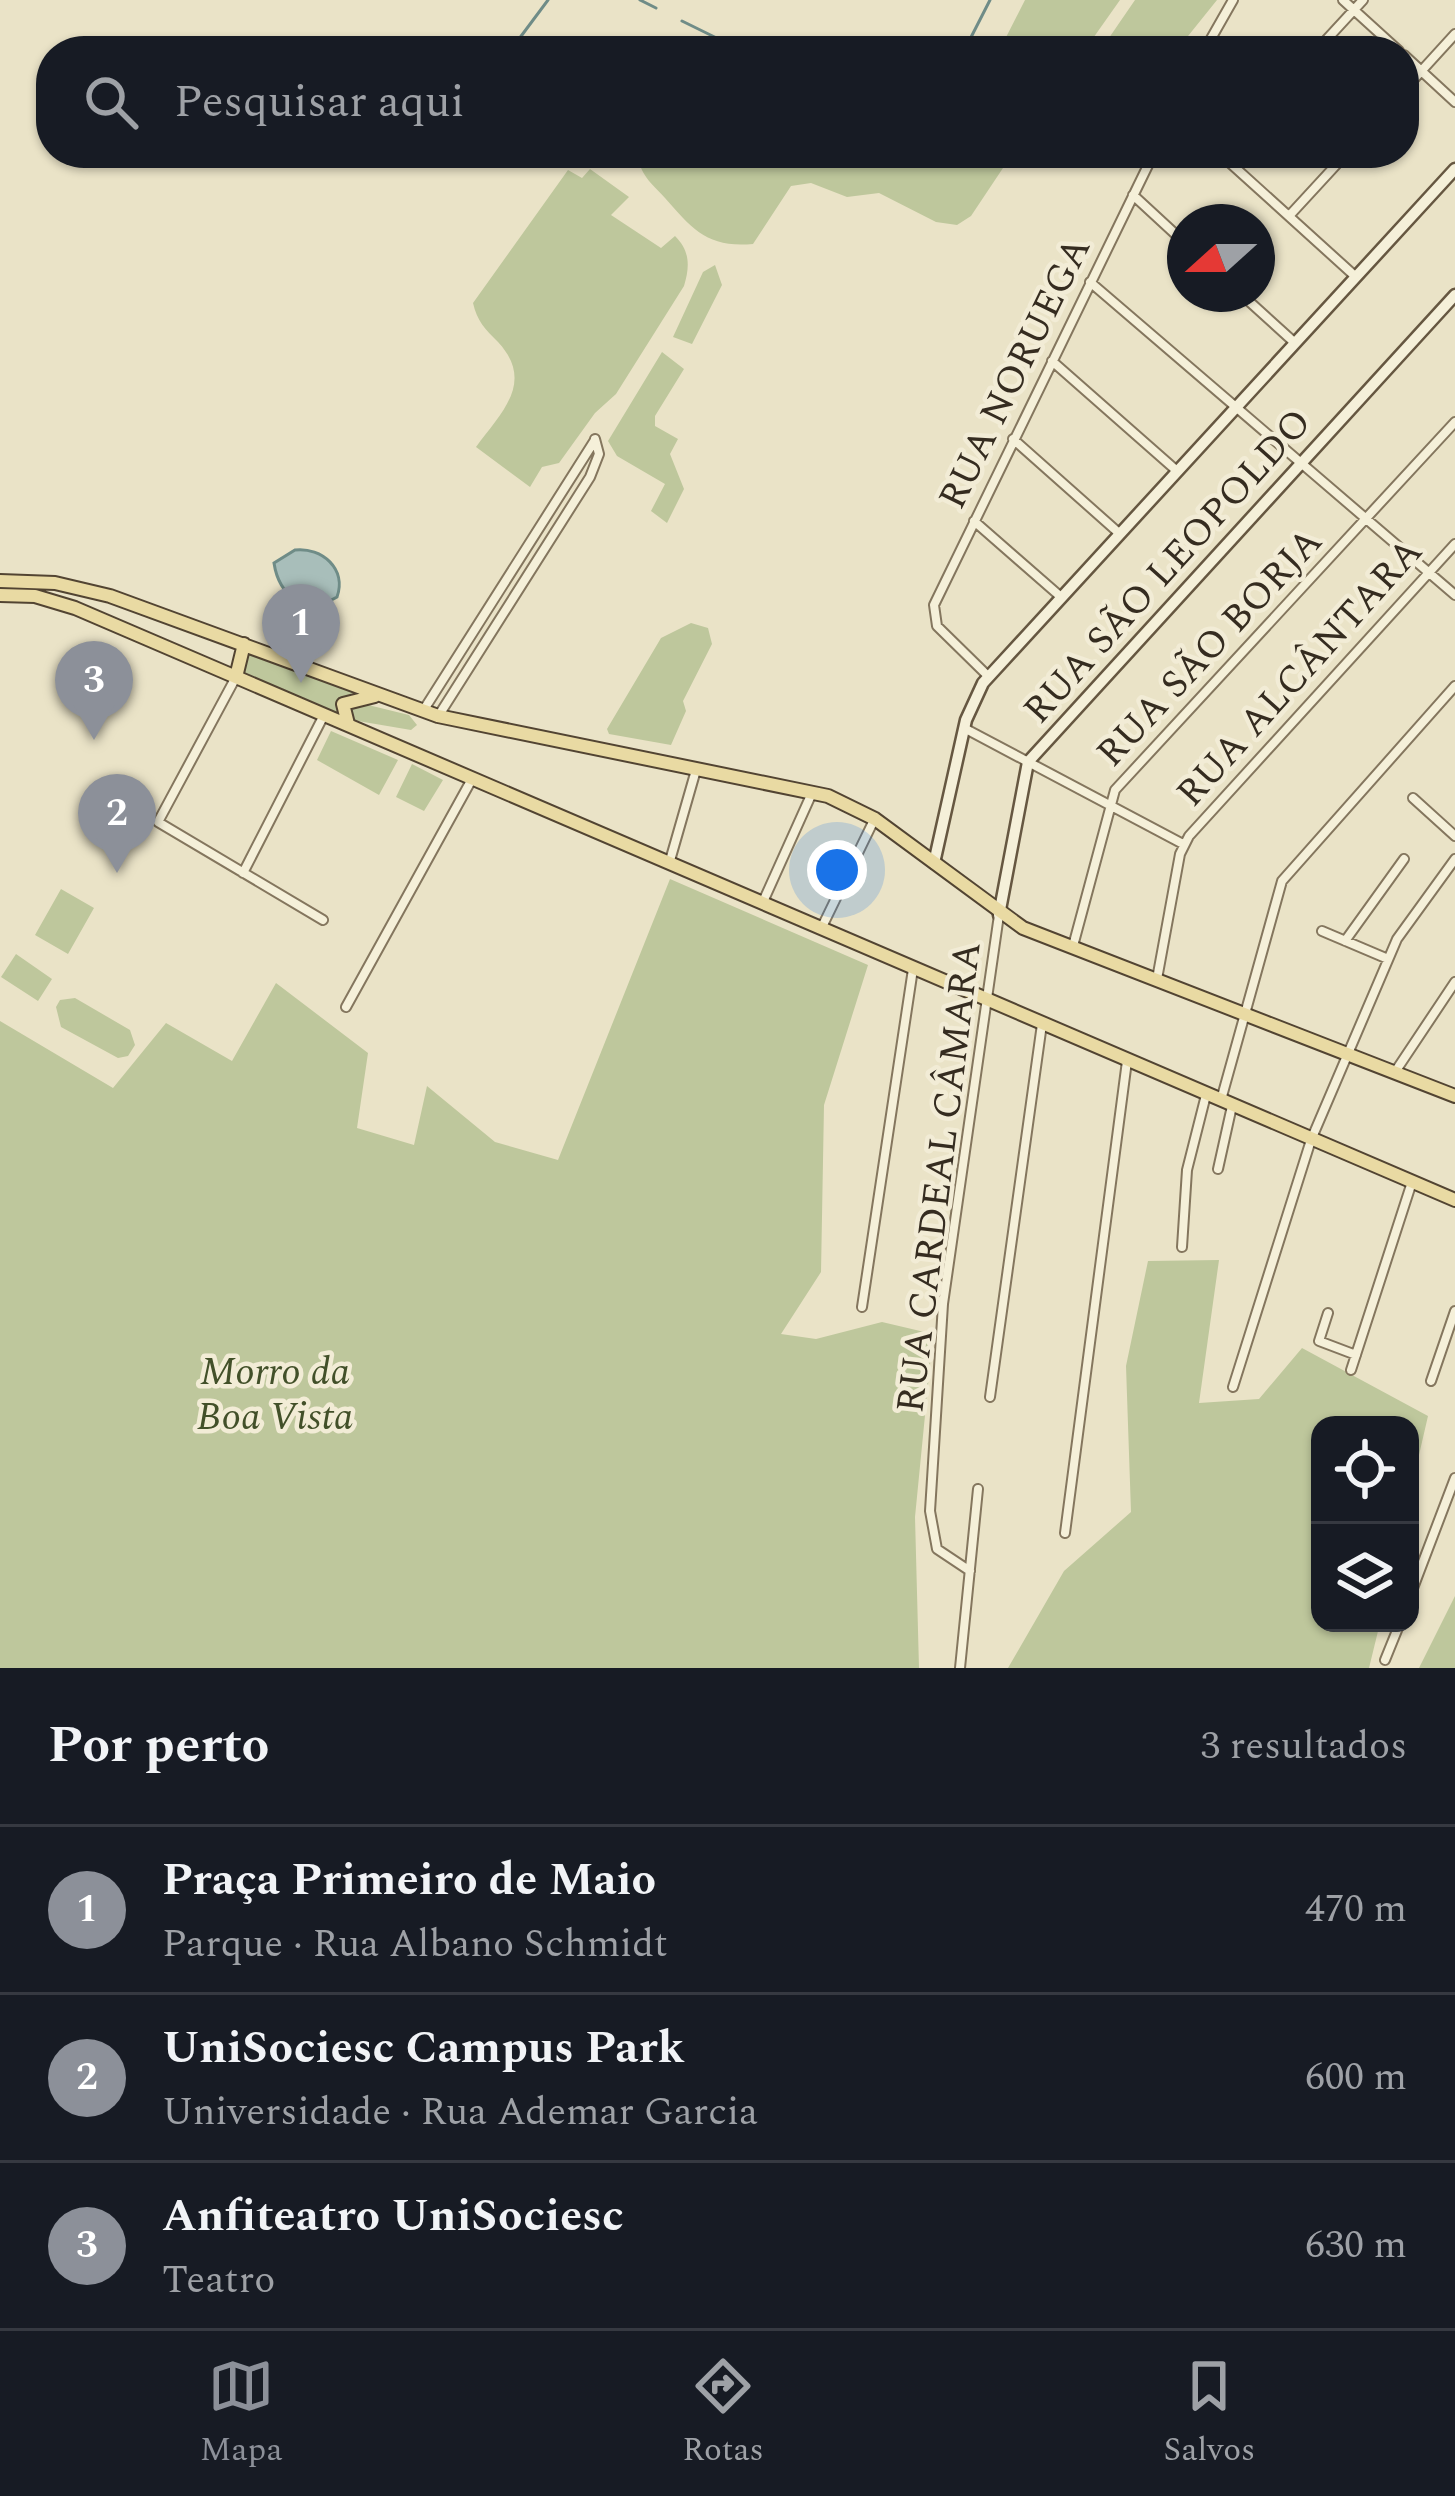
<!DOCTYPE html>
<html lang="pt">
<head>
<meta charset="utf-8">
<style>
	body { margin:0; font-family:Spectral,serif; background:#242831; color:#f1f3f6 }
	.controls { position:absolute; right:36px; bottom:36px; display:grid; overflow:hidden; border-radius:24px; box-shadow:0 3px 9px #0004 }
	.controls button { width:108px; height:108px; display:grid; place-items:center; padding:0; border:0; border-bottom:3px solid #363941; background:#171b24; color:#f1f3f6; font:60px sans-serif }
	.compass { position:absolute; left:1167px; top:204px; width:108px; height:108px; border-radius:50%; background:#171b24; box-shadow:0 3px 9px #0004; rotate:249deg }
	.you { position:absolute; left:837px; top:870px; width:42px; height:42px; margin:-30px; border:9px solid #fff; border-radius:50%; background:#1a73e8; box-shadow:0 0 0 18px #1a73e833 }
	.badge { display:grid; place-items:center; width:78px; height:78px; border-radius:50%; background:#8c9099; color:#fff; font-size:39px; font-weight:700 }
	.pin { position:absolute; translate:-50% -99px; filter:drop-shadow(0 3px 6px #0008) }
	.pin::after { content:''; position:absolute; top:63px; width:42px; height:36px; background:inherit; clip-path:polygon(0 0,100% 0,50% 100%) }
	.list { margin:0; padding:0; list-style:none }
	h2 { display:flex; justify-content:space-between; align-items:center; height:156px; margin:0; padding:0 48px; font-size:51px }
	h2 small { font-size:39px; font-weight:400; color:#9ea1a6 }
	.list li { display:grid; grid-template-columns:78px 1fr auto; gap:36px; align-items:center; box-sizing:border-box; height:168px; padding:0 48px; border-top:3px solid #363941 }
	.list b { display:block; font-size:45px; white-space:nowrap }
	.list p { margin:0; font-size:39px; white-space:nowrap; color:#9ea1a6 }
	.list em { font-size:39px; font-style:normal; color:#9ea1a6 }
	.icon { flex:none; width:66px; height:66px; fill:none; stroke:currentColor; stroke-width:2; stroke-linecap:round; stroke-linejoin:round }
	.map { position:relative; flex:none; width:1455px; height:1668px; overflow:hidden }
	.search { position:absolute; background:#171b24; box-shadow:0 3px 9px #0004; left:36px; right:36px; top:36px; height:132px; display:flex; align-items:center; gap:30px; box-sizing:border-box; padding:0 42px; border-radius:48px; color:#9ea1a6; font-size:45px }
	.sheet { height:660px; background:#171b24 }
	nav { display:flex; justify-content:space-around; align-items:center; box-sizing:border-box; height:168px; border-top:3px solid #363941; background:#171b24; font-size:33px; color:#9ea1a6 }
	nav a { display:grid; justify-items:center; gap:6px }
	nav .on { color:#8c9099 }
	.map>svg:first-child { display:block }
	.green { fill:#bec79c }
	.water { fill:#a8beba; stroke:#6f8c87; stroke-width:3 }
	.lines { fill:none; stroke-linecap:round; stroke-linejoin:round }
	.stream { stroke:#6f8c87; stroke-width:3 }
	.street-casing { stroke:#84765e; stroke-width:12 }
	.secondary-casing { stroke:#665741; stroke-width:15 }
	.primary-casing { stroke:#524432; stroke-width:16 }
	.street { stroke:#f5f0d9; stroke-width:8 }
	.secondary { stroke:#f5f0d9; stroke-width:10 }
	.primary { stroke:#e9daa3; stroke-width:12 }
	.labels { text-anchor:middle; stroke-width:9; stroke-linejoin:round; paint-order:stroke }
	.street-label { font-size:39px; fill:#352c20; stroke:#f2ecd6 }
	.park-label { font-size:39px; font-style:italic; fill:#425029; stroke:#f2ecd6 }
</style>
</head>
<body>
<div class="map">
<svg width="1455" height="1668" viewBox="0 0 1455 1668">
	<rect width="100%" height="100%" fill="#eae3c7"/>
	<path class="green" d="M1025,0H1120L1084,51H999Z
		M1135,0H1217L1176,51H1100Z
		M646,153H1013L971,216L957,225L936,222L879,193L847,197L811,183L791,186L753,244C708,248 693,230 665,198C656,188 646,180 641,168Z
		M590,169L629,197L611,215L661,248L675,236C690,251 690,266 684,286L616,394L595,413L559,463L542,467L530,487L476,447C502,412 535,382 498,342C485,329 477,321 473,303L568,170L582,178Z
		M715,265L722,285L692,344L673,337L703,272Z
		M662,352L684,369L655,416V426L678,439L670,454L684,489L667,523L651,511L665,484L617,456L608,441Z
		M691,623L708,628L712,644L683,701L686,711L671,745L609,734L607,729L661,638Z
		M247,652L357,691L341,699L339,716L245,673L241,668Z
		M360,703L409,715L417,725L411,730L352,720L350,708Z
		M331,731L398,760L379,795L317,760Z
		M412,764L443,780L424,811L396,797Z
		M670,879L868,965L824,1105L821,1272L781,1334L816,1339L882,1322L933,1334L915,1517L919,1668H0V1021L113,1088L166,1023L232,1061L276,983L368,1053L357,1128L414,1145L427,1086L495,1142L558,1160Z
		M61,889L94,908L68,954L35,935Z
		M16,954L52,979L38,1001L1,977Z
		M75,998L130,1030L135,1045L128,1056L118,1058L61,1027L56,1007L60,1000Z
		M1219,1260L1199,1403L1259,1399L1302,1348L1428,1416L1410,1494V1425H1320V1623H1380L1369,1668H1008L1064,1571L1131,1512L1126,1366L1148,1261Z
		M1455,1596V1668H1419Z"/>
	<path class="water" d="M295,550C322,547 347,569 337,597C306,616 279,596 274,563Z"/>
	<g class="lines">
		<path class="stream" d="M640,0L656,8
			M682,21L743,51
			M510,51L548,0
			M964,51L990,0"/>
		<defs>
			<path id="street" d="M1343,0L1399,51
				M1204,51L1233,0
				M1316,51L1363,0
				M1404,55L1455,102
				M1404,90L1455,34
				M1219,153L1356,277
				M1133,195L1185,243
				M1289,216L1347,153
				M1090,282L1455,595
				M1241,294L1295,343
				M1052,361L1177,471
				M1013,439L1120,534
				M974,521L1061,597
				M988,676L937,626L934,605L1154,153
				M236,677L158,822L323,920
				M423,711L595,440
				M439,715L590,477L599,454L595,439
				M964,728L1183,844
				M1413,798L1455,836
				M669,864L696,770
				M243,873L324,715
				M762,904L812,793
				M821,929L874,820
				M1322,931L1388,959
				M1345,941L1404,859
				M1073,946L1115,790L1455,422
				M1157,979L1180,854L1189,836L1455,544
				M346,1007L472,779
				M1395,1072L1455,982
				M1221,1100L1282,881L1455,686
				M1218,1169L1232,1106
				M1182,1247L1187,1170L1206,1095
				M862,1307L913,969
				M1328,1313L1319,1341L1356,1355
				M1351,1370L1412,1182
				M1431,1381L1455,1311
				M1233,1387L1311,1140L1397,939L1455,859
				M990,1397L1042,1024
				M1065,1533L1127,1061
				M970,1571L937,1549L930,1511L943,1304L999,915
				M1410,1596L1455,1478
				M1385,1660L1400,1623
				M960,1668L978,1489"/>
			<path id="secondary" d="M934,863L966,720L983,683L1455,169
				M999,915L1028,762L1455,295"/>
			<path id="primary" d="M0,581L55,583L110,596L438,716L828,796L875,819L1023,928L1455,1096
				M0,595L35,596L75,608L1455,1200
				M236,677L244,644
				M348,724L343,704L375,696"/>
		</defs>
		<use href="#street" class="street-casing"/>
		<use href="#secondary" class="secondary-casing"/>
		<use href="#primary" class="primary-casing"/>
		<use href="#street" class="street"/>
		<use href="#secondary" class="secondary"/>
		<use href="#primary" class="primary"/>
	</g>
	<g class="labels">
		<g class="street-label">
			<text transform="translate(1013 372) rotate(-64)" y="14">RUA NORUEGA</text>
			<text transform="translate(1166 565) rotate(-48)" y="14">RUA SÃO LEOPOLDO</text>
			<text transform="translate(1208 646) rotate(-47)" y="14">RUA SÃO BORJA</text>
			<text transform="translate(1298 671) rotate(-48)" y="14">RUA ALCÂNTARA</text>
			<text transform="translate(937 1177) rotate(-83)" y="14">RUA CARDEAL CÂMARA</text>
		</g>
		<g class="park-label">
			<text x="275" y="1384">Morro da<tspan x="275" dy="45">Boa Vista</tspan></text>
		</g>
	</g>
</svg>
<div class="controls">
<button><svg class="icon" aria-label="locate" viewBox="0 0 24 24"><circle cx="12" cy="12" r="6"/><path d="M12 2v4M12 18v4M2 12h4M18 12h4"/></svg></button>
<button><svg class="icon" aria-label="layers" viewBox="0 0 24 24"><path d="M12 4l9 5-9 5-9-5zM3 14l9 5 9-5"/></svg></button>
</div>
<svg class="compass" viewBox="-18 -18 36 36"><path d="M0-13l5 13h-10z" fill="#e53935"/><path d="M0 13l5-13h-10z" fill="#9ea1a6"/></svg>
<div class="you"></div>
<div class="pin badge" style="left:301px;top:683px">1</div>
<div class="pin badge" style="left:117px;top:873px">2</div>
<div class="pin badge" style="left:94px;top:740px">3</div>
<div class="search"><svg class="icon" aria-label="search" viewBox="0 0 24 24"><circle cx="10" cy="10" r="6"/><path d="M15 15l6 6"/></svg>Pesquisar aqui</div>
</div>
<section class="sheet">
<h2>Por perto<small>3 resultados</small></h2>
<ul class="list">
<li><span class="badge">1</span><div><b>Praça Primeiro de Maio</b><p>Parque · Rua Albano Schmidt</p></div><em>470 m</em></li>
<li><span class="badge">2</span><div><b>UniSociesc Campus Park</b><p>Universidade · Rua Ademar Garcia</p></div><em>600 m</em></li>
<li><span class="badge">3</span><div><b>Anfiteatro UniSociesc</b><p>Teatro</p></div><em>630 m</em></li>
</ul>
</section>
<nav>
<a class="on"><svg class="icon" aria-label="map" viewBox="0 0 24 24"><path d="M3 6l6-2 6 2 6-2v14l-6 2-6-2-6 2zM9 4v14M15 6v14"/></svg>Mapa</a>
<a><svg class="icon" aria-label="directions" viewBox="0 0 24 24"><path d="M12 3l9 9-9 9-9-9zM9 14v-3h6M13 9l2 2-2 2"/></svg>Rotas</a>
<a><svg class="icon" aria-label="saved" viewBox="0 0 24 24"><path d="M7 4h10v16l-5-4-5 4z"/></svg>Salvos</a>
</nav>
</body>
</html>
